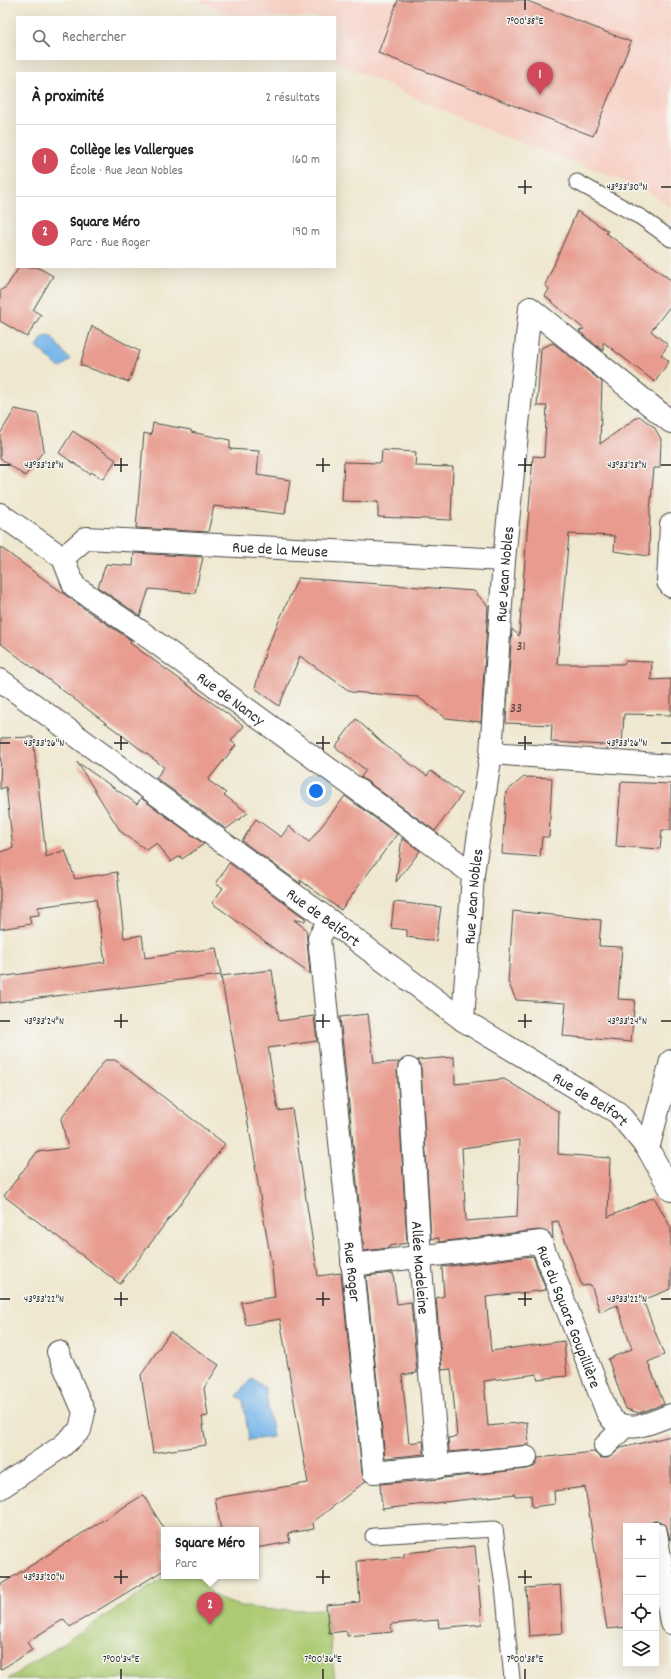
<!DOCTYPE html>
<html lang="fr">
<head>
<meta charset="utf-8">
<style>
	body { margin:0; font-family:Dekko,sans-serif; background:#f6f6f6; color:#202124 }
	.controls { position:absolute; right:12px; bottom:12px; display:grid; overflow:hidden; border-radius:0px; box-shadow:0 4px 16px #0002 }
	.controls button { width:36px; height:36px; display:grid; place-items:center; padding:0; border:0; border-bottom:1px solid #e0e0e0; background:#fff; color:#202124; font:20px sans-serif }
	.you { position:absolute; left:316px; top:791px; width:14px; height:14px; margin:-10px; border:3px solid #fff; border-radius:50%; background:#1a73e8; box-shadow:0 0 0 6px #1a73e833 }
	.badge { display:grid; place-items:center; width:26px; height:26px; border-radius:50%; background:#d1495b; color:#fff; font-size:13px; font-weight:700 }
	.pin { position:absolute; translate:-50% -33px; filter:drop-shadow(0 1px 2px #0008) }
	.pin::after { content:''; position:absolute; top:21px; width:14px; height:12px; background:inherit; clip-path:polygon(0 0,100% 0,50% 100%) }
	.popup { position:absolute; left:161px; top:1527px; width:98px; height:52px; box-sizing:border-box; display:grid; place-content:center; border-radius:0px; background:#fff; filter:drop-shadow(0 1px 3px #0005); font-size:13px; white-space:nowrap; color:#757577 }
	.popup b { font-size:15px; color:#202124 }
	.popup::after { content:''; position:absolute; left:50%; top:100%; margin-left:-8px; border:8px solid transparent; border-top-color:#fff }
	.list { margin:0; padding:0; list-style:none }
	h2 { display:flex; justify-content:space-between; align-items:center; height:52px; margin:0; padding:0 16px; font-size:17px }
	h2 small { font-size:13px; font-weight:400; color:#757577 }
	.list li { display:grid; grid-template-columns:26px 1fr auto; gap:12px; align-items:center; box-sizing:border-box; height:72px; padding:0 16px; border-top:1px solid #e0e0e0 }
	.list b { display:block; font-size:15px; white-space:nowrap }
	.list p { margin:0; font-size:13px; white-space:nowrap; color:#757577 }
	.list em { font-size:13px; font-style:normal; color:#757577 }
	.icon { flex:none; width:22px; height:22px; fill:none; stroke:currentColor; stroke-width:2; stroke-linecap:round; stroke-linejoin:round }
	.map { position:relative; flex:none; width:671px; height:1679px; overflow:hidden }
	.search { position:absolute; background:#fff; box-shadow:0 4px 16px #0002; left:16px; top:16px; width:320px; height:44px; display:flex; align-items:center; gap:10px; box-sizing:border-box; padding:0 14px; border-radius:0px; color:#757577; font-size:15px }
	.panel { position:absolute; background:#fff; box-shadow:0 4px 16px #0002; left:16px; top:72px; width:320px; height:196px; border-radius:0px }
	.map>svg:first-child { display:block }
	.built { fill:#f7d1c6 }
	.green { fill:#abca72; stroke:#6b7a4e }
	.water { fill:#76b5e9; stroke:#50708a }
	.building { fill:#e89b8e; fill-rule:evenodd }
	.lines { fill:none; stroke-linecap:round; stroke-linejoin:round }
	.service-casing { stroke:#484744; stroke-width:17 }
	.pedestrian-casing { stroke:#484744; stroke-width:24 }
	.minor-casing { stroke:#484744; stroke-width:24 }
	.service { stroke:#fff; stroke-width:15 }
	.pedestrian { stroke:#fff; stroke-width:22 }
	.minor { stroke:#fff; stroke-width:22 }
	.ticks { fill:none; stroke:#2b2b2b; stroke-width:1.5 }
	.labels { text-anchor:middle; stroke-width:3; stroke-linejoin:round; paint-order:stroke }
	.number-label { font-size:14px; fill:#5a4744 }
	.street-label { font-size:16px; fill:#2b2b2b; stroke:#f6f6f2 }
	.ticks-label { font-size:10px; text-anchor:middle; fill:#2b2b2b; stroke:#f6f6f2; stroke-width:3; stroke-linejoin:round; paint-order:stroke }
</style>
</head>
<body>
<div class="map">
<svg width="671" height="1679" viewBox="0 0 671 1679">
	<rect width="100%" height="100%" fill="#f6f6f2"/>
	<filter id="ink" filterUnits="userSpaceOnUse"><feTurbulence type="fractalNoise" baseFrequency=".025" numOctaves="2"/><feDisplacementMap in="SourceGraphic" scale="8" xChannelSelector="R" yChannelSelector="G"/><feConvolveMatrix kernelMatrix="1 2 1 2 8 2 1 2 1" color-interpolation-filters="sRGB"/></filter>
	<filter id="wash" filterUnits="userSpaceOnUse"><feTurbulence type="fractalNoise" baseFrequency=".012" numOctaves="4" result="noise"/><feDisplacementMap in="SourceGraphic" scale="16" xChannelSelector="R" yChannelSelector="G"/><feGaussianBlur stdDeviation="0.9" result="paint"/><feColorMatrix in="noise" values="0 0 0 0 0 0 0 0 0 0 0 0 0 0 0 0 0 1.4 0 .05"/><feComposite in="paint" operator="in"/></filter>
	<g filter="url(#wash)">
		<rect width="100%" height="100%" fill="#efe7cf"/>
		<path class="built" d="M199,0H671V208L643,188L487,130L330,59H335V17H237Z"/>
		<path class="green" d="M167,1576H199C204,1585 212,1596 222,1600C255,1613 291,1610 326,1609L335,1679H8Z"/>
		<path class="water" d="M50,335L70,360L60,368L37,347L42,338Z
			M252,1378L265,1388L273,1437L249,1440L243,1400L237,1396Z"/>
		<g id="blocks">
			<path class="building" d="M398,0H525L631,42L593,136L378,53Z
				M577,211L608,231L606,233L671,280V305L651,331L668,345L661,355L669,361L655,382L603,342V351L579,331L584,329L545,296L549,289L545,285Z
				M19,267H37L53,276L33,310L41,315L27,337L0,321V291L7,286Z
				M92,326L139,351L129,382L80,365Z
				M553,343L602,382L600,444L639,416L654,427L661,439L660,468H654L650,511L649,556L614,551L615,536L569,534L557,664H624L625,661L652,662L651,680L671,679V715L624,714L622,746L551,742L552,725L506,723L512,629L519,636L533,456L544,457L547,406H537L541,348Z
				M15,409L38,414L44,450L25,476L0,458V434Z
				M153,423L191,430V432L230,440V449L259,451L257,475L290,480L285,514L214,506L208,532L136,528L144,433L151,435Z
				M73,431L116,460L103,479L91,472L90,474L59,453Z
				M382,450L416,452L415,466L453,467L451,520L378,517V502L342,501L344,462L381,463Z
				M0,547L89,612L131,640L130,643L244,726L231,741L236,745L208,780L226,793L224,795L248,813L226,829L156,778L164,767L0,643Z
				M134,553L203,557L195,593L149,589L140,616L98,587L106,564L133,566Z
				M298,578L474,591L488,606L481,722L446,718L418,697L351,692L300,656L279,706L255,688L266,650Z
				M356,719L386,746L427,776L431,771L462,794L435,831L361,777L366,770L335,747Z
				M33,737L46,857L65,850L75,879L117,872L124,938L142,935L145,958L216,948L221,975L0,1003V977L105,962L96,899L38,907L39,915L29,916L31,924L0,929V852L13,848L6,787L0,789L1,738Z
				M77,762L137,804L141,798L204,844L182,859L180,856L171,862L157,843L147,850L121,832Z
				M524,777L552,778L549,837H542L540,857L502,854L506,792Z
				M621,782L671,784V830H662L660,849L616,846Z
				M345,796L397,834L341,910L300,880L301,884L242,841L256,819L281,837L289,826L309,842Z
				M402,838L420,851L396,882Z
				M229,863L305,918V921L294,920L306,929L310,974L212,903L223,888L216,884Z
				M394,902L441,907L436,941L407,937V930L391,928Z
				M513,911L601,920L599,946L622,947L618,999L635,1000L631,1042L563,1036L566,1003L516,1000L508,982Z
				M272,970L279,1021L314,1016L317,1041L268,1048L278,1111L292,1109L318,1276L341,1273L362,1473L366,1481L313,1522L314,1529L288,1533L290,1542L256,1548V1530H221L215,1498L308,1483L280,1319L246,1325L241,1302L275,1297L272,1268L255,1166L256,1167L221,976Z
				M368,1014L374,1063L399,1062L397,1070L407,1243L389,1246V1248L364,1251L340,1017Z
				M454,1057L455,1084L504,1079L559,1112L558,1154L610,1158L608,1217L654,1197L671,1228V1289L643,1300L664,1355L648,1362L664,1404L639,1413L626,1409L608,1359L632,1349L617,1305L600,1312L591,1285L582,1286L558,1221L552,1222L553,1239L549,1233L539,1230L439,1242V1238L431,1239L421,1068L417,1060ZM520,1140L517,1217L466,1221L462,1148Z
				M105,1060H115L225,1144L120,1284L4,1196L37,1152L68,1148L61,1119Z
				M533,1256L546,1290L486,1297L491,1351L564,1341L567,1376L537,1379V1374L484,1381L488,1426L527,1422L529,1445L449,1452L448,1438L457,1437L451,1369L442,1370L436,1298L444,1296L442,1267Z
				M393,1273L397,1304L411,1302L417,1373L402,1375L409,1443L423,1441L424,1454L385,1458L366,1276Z
				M170,1332L219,1365L204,1388L208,1416L202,1417L206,1445L153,1453L141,1375Z
				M671,1436V1539L670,1540L666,1525L660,1521H654L646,1526H626V1627L607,1629L585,1487L554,1491L555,1504L532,1507L531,1495L515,1496V1494L382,1509L380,1484L439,1479L444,1478L527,1469L534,1467L537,1462L538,1458L594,1452L601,1458H608L621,1448Z
				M143,1495L164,1528V1570L70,1627L64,1619L27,1642L32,1650L0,1670V1585Z
				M475,1546L482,1624L439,1628L438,1620L391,1624L392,1632L347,1636V1631L329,1633L326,1605L360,1602L357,1561L404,1557V1553Z
				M560,1585L563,1633L529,1636L526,1588Z"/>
		</g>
	</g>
	<g filter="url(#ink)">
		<use href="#blocks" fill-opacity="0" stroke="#484744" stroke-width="1"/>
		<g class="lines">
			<defs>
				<path id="service" d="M577,182L642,218L671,239
					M373,1536L495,1529L503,1586L512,1679"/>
				<path id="pedestrian" d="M605,1446L624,1427
					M374,1472L526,1457"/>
				<g id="minor">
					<path id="s1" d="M0,514L63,558L74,586L140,631L473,874"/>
					<path d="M671,525L668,582L671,586"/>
					<path id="s2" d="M63,558L86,538L504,560"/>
					<path id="s3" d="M0,680L329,920L463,1020L618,1113L648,1149L671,1190"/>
					<path d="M491,753L671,766"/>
					<path id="s4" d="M329,920L319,938L374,1472"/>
					<path id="s5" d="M463,1020L473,874L491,753L504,560L530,308L671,422"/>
					<path id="s6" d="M409,1069L420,1257L438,1467"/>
					<path d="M648,1149L671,1061"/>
					<path id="s7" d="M352,1265L541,1242L607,1412C609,1415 611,1419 614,1421C631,1434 654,1421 671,1415"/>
					<path d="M0,1488L61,1447L80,1430L84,1412L58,1352"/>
					<path d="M656,1533L671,1623"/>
				</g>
			</defs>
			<use href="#service" class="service-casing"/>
			<use href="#pedestrian" class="pedestrian-casing"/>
			<use href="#minor" class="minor-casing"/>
			<use href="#service" class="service"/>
			<use href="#pedestrian" class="pedestrian"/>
			<use href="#minor" class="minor"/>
		</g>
	</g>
	<path class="ticks" d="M525,0V10M525,180V194M518,187H532M661,187H671M121,458V472M323,458V472M525,458V472M0,465H10M114,465H128M316,465H330M518,465H532M661,465H671M121,736V750M323,736V750M525,736V750M0,743H10M114,743H128M316,743H330M518,743H532M661,743H671M121,1014V1028M323,1014V1028M525,1014V1028M0,1021H10M114,1021H128M316,1021H330M518,1021H532M661,1021H671M121,1292V1306M323,1292V1306M525,1292V1306M0,1299H10M114,1299H128M316,1299H330M518,1299H532M661,1299H671M121,1570V1584M323,1570V1584M525,1570V1584M0,1577H10M114,1577H128M316,1577H330M518,1577H532M121,1669V1679M323,1669V1679M525,1669V1679"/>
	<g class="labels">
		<g class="number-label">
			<text x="521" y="650">31</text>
			<text x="516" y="712">33</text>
		</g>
		<g class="street-label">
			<text dy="6" stroke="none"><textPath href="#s2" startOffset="225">Rue de la Meuse</textPath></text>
			<text dy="6" stroke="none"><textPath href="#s5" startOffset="448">Rue Jean Nobles</textPath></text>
			<text dy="6" stroke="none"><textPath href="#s1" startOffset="300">Rue de Nancy</textPath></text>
			<text dy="6" stroke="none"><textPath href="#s5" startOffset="124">Rue Jean Nobles</textPath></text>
			<text dy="6" stroke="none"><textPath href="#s3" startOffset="401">Rue de Belfort</textPath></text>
			<text dy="6" stroke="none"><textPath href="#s3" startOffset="725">Rue de Belfort</textPath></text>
			<text dy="6" stroke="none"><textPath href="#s6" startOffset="199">Allée Madeleine</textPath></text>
			<text dy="6" stroke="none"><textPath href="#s4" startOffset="356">Rue Roger</textPath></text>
			<text dy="6" stroke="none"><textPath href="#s7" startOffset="270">Rue du Square Goupillière</textPath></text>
		</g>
	</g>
	<g class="ticks-label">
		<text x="525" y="24">7°00'38"E</text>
		<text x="627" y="190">43°33'30"N</text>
		<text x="44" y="468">43°33'28"N</text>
		<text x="627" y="468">43°33'28"N</text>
		<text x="44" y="746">43°33'26"N</text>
		<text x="627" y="746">43°33'26"N</text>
		<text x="44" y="1024">43°33'24"N</text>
		<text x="627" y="1024">43°33'24"N</text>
		<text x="44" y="1302">43°33'22"N</text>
		<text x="627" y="1302">43°33'22"N</text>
		<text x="44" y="1580">43°33'20"N</text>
		<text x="121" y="1662">7°00'34"E</text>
		<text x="323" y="1662">7°00'36"E</text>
		<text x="525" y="1662">7°00'38"E</text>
	</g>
</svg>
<div class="controls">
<button>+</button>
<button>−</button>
<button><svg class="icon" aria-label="locate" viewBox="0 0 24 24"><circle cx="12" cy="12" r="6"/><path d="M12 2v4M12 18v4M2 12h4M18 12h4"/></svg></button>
<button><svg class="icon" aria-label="layers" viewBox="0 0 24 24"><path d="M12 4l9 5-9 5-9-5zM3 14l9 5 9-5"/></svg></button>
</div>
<div class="you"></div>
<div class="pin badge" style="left:540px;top:95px">1</div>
<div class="pin badge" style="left:210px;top:1625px">2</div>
<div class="popup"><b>Square Méro</b>Parc</div>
<div class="search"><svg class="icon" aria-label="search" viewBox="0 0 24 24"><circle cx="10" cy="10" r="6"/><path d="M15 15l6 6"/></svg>Rechercher</div>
<section class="panel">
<h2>À proximité<small>2 résultats</small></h2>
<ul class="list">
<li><span class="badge">1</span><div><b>Collège les Vallergues</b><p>École · Rue Jean Nobles</p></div><em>160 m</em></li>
<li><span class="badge">2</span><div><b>Square Méro</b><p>Parc · Rue Roger</p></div><em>190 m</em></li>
</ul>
</section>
</div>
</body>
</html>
